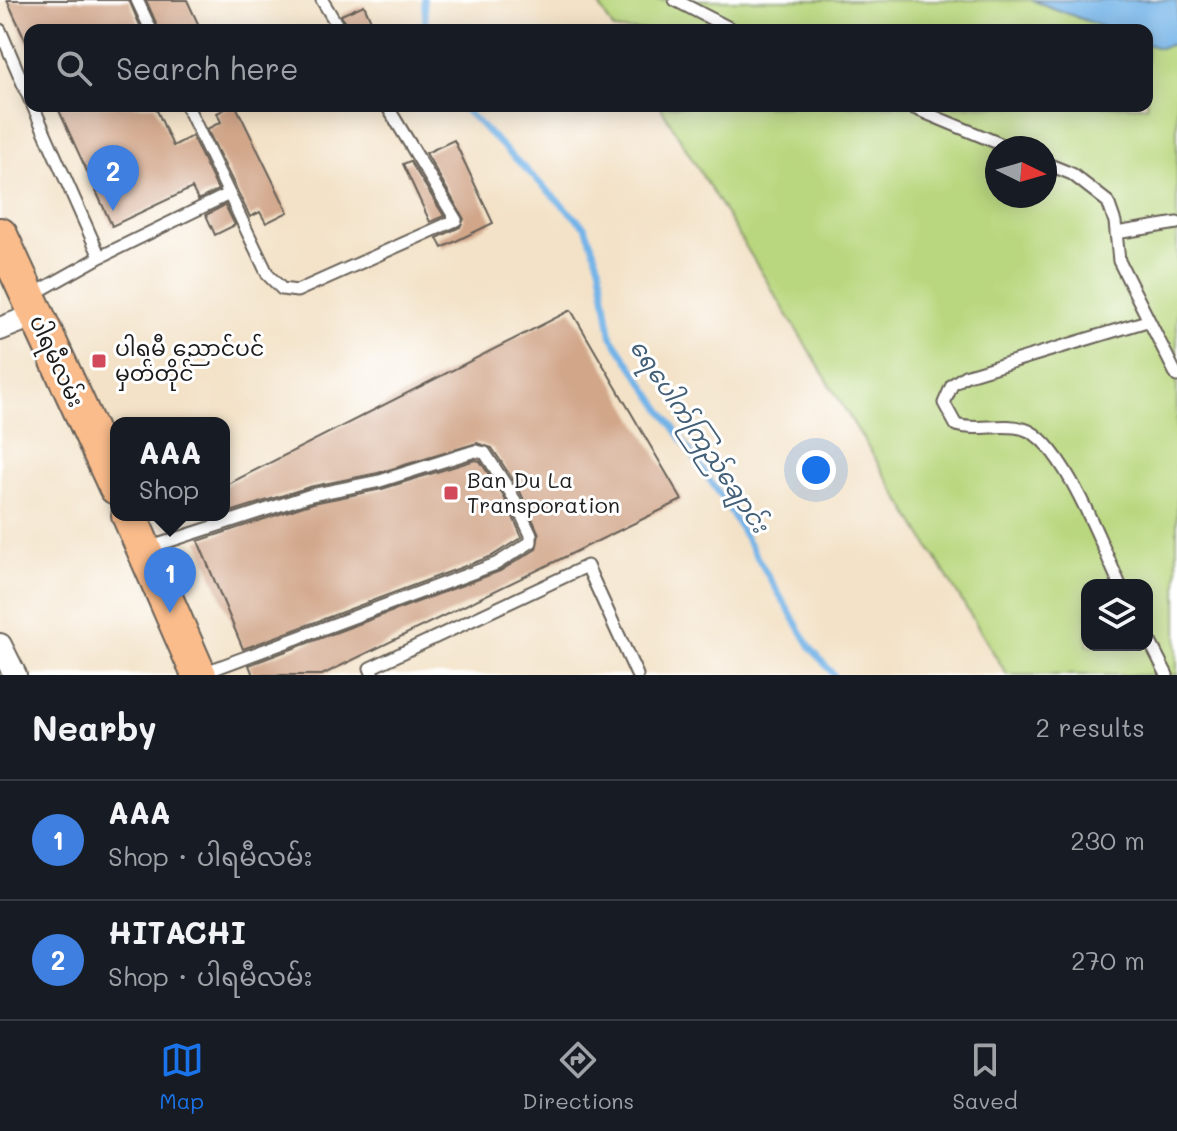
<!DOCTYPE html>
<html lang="en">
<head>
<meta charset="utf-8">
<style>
	body { margin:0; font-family:Mali,"Noto Sans Myanmar",sans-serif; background:#20242c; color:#f1f3f6 }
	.controls { position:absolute; right:24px; bottom:24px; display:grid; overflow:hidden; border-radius:16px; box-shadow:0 4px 20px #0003 }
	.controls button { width:72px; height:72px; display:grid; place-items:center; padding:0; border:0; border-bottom:2px solid #363941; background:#171b24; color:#f1f3f6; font:40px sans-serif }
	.compass { position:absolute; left:985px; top:136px; width:72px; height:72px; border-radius:50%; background:#171b24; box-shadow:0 4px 20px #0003; rotate:95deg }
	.you { position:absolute; left:816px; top:470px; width:28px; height:28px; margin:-20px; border:6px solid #fff; border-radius:50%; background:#1a73e8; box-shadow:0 0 0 12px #1a73e833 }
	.badge { display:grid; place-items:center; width:52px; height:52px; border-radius:50%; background:#1a73e8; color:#fff; font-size:26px; font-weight:700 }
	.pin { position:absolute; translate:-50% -66px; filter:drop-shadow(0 2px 4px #0008) }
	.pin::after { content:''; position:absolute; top:42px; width:28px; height:24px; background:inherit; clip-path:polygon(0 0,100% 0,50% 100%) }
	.popup { position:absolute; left:110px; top:417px; width:120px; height:104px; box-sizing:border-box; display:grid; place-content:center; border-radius:16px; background:#171b24; filter:drop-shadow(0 2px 6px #0005); font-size:26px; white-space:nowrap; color:#9ea1a6 }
	.popup b { font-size:30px; color:#f1f3f6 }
	.popup::after { content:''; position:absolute; left:50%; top:100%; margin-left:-16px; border:16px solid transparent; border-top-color:#171b24 }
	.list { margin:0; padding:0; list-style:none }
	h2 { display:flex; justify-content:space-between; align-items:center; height:104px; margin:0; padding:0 32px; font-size:34px }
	h2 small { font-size:26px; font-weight:400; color:#9ea1a6 }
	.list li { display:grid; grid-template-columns:52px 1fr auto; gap:24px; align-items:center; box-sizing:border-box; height:120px; padding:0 32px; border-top:2px solid #363941 }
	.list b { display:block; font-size:30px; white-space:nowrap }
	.list p { margin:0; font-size:26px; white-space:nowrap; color:#9ea1a6 }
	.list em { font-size:26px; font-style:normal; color:#9ea1a6 }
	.icon { flex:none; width:44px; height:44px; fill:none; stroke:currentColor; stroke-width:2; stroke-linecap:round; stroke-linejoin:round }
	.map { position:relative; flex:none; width:1177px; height:675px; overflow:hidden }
	.search { position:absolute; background:#171b24; box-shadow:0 4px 20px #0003; left:24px; right:24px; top:24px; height:88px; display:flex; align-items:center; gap:20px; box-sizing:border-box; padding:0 28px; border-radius:16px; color:#9ea1a6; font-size:30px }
	.sheet { height:344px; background:#171b24 }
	nav { display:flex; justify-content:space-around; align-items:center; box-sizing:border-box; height:112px; border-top:2px solid #363941; background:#171b24; font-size:22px; color:#9ea1a6 }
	nav a { display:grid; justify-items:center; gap:4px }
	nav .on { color:#1a73e8 }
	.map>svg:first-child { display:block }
	.green { fill:#b9d77e; stroke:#6a7a4d; stroke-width:2; fill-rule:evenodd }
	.water { fill:#73b4e8; stroke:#486882; stroke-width:2 }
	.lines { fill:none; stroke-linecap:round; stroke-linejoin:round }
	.stream { stroke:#73b4e8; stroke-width:6 }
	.building { fill:#d1a689 }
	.service-casing { stroke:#676158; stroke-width:15 }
	.minor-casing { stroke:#676158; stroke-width:26 }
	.primary-casing { stroke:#676158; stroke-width:38 }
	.service { stroke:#fff; stroke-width:11 }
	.minor { stroke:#fff; stroke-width:22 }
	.primary { stroke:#fabc8b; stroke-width:34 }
	.poi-dot { fill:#d1495b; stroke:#fff; stroke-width:3 }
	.labels { text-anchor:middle; stroke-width:6; stroke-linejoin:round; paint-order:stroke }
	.poi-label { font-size:22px; fill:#1c1c1c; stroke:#fff; text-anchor:start }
	.street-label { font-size:22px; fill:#1c1c1c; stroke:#fff }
	.water-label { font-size:24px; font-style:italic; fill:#436078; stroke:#fff }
</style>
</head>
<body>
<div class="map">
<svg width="1177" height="675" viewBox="0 0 1177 675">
	<rect width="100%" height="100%" fill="#fff"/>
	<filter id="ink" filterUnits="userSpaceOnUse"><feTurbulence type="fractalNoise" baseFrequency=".0125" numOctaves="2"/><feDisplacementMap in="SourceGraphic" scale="16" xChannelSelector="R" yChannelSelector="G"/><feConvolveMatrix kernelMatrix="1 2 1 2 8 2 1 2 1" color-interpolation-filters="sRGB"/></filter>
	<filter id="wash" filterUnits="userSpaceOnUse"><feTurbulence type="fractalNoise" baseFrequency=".006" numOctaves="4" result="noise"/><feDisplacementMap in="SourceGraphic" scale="32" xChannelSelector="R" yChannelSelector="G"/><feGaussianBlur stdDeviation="1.8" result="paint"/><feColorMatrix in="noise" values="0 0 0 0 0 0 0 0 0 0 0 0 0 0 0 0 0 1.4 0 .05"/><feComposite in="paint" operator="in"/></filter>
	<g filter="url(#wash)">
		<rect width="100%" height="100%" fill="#f3e2c7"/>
		<path class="green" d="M596,0H1032L1111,30H614Z
			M1177,43V675H1007L660,106H1147V44L1159,48ZM997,148H1045V196H997ZM1087,585H1147V645H1087Z"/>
		<path class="water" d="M1032,0H1177V43L1159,48L1147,44V30H1111Z"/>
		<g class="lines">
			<path class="stream" d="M424,0L426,30
				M461,106L586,228L600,267L611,336L722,498L811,648L834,675"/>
		</g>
		<g id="blocks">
			<path class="building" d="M7,0H129L142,30H30V50Z
				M146,0H187L201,30H159Z
				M364,5L375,30H348L341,15Z
				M57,106H155L173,146L192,136L218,190L198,200L192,188L112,226Z
				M231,106H236L288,212L266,223L260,212L250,217L207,129L221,122L217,113Z
				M454,140L493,223L442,248L437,238L460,227L464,219L426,153Z
				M410,161L444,216L430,222L403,164Z
				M225,205L235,225L215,235L206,215Z
				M571,310L682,500L322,675H253L249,665L500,571L536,549L539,534L519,489L492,448L477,443L378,473L309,487L224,514V486Z
				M475,460L480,461L504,497L522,537L492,556L243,649L198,541L313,503L382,489Z"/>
		</g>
	</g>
	<g filter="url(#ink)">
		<use href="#blocks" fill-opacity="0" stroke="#676158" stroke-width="2"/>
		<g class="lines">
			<defs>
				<path id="service" d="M137,0L151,30
					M322,0L340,30
					M675,0L733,30
					M0,30L30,100
					M187,106L268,275L282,289L297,291L456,220L387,106
					M909,106L1010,148
					M1045,163L1072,174L1108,202L1115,222L1119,261L1177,376
					M1116,233L1177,223
					M100,257L229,194
					M32,295L100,257L33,106
					M148,548L311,495L380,481L475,451L485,453L511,493L531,535V542L496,564L203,673
					M1120,585C1103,549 1063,440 1024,429C1003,422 978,432 956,425L944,403L952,385L965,376L1147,321
					M1147,636L1167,675
					M373,675L370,668L587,566L637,675"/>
				<path id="minor" d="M0,329L35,315
					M0,645L15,675"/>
				<path id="primary" d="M0,235L116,487
					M129,515L199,675"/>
			</defs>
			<use href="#service" class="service-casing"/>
			<use href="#minor" class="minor-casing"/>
			<use href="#primary" class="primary-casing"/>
			<use href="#service" class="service"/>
			<use href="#minor" class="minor"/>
			<use href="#primary" class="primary"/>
		</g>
	</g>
	<g class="poi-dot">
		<rect x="91" y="353" width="16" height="16" rx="4"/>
		<rect x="443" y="485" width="16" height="16" rx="4"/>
	</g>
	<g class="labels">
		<g class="poi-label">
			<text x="115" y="356">ပါရမီ ညောင်ပင်<tspan x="115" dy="25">မှတ်တိုင်</tspan></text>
			<text x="467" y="488">Ban Du La<tspan x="467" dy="25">Transporation</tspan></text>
		</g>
		<g class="street-label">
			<text transform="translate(57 361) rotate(65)" y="8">ပါရမီလမ်း</text>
		</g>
		<g class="water-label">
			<text transform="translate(699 436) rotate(56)" y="8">ရေပေါက်ကြည်ချောင်း</text>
		</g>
	</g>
</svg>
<div class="controls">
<button><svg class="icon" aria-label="layers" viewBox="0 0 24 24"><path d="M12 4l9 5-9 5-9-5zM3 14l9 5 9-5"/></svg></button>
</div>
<svg class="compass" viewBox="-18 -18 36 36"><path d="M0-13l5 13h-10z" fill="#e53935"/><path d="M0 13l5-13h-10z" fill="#9ea1a6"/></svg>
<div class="you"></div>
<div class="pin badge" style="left:170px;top:613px;background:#3f7fe0">1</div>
<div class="popup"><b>AAA</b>Shop</div>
<div class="pin badge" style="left:113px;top:211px;background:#3f7fe0">2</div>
<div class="search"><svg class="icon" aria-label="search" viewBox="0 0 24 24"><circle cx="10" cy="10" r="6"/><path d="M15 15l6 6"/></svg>Search here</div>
</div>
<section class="sheet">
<h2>Nearby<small>2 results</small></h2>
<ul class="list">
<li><span class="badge" style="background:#3f7fe0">1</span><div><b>AAA</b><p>Shop · ပါရမီလမ်း</p></div><em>230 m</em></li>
<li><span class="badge" style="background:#3f7fe0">2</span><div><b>HITACHI</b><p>Shop · ပါရမီလမ်း</p></div><em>270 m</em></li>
</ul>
</section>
<nav>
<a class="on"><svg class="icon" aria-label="map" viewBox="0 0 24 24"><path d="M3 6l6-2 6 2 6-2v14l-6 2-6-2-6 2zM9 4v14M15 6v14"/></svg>Map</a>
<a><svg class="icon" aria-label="directions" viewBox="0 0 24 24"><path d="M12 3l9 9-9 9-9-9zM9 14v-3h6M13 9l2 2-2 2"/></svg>Directions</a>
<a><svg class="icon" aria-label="saved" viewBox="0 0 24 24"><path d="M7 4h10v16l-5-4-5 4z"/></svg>Saved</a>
</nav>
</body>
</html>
